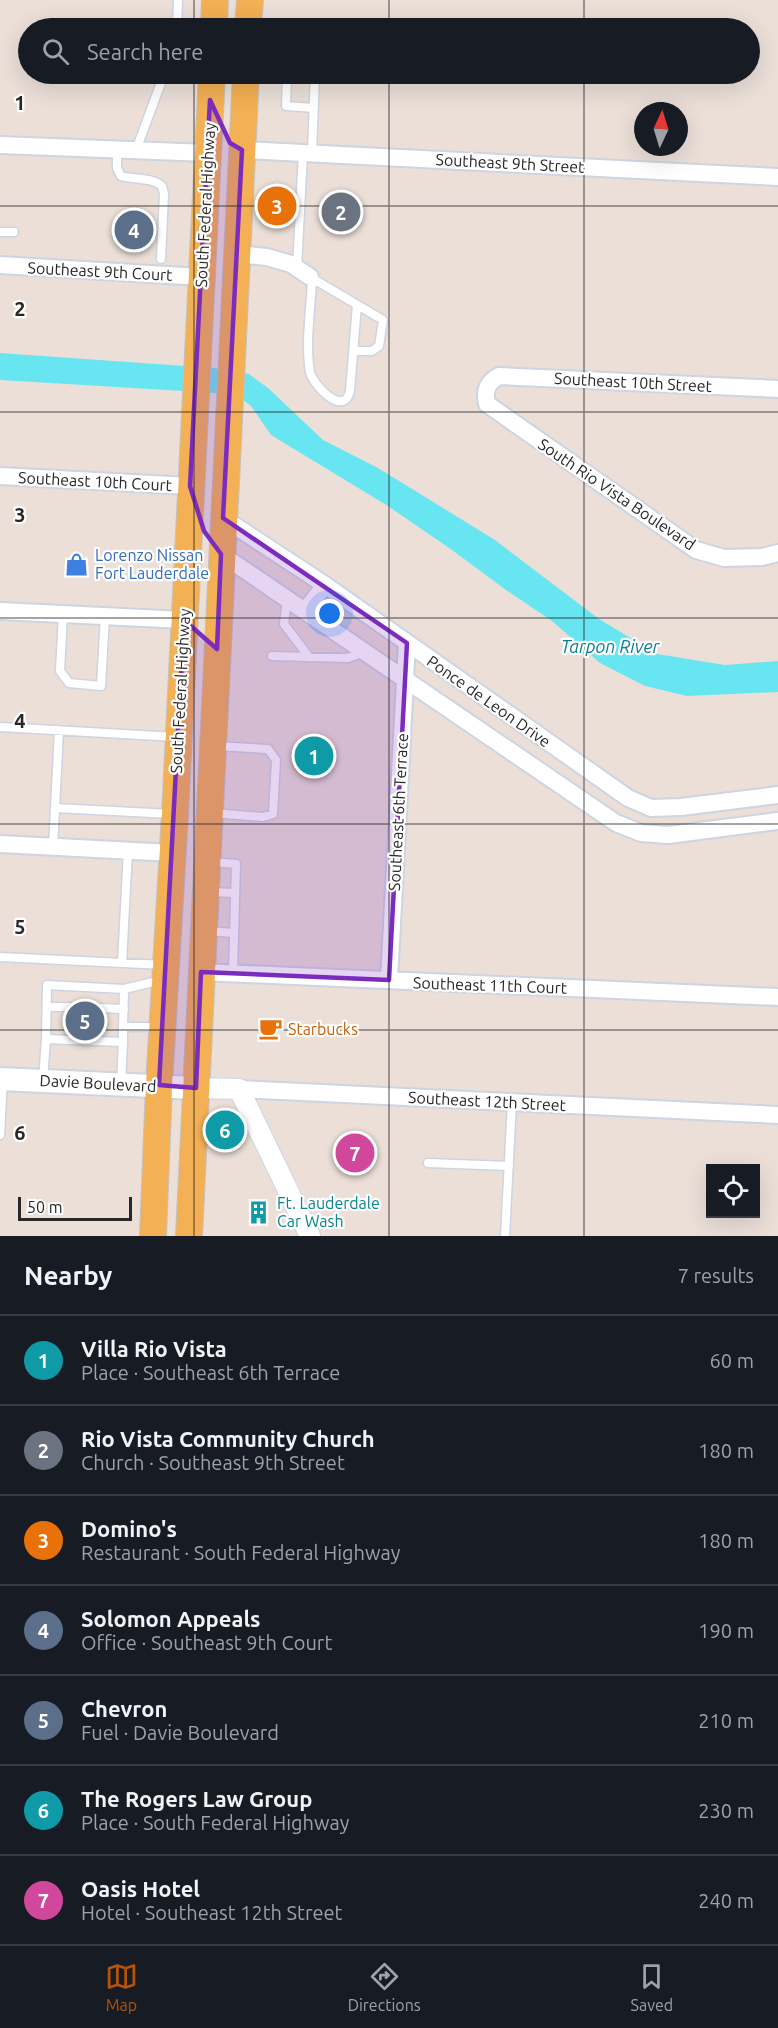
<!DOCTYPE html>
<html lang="en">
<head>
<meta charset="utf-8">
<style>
	body { margin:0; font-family:Ubuntu,sans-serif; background:#20242c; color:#f1f3f6 }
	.controls { position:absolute; right:18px; bottom:18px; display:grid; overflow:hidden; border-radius:0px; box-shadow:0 6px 24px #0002 }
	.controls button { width:54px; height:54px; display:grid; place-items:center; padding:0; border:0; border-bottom:2px solid #363941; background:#171b24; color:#f1f3f6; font:30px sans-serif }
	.compass { position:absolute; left:634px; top:102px; width:54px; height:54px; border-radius:50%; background:#171b24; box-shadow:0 6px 24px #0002; rotate:4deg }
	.scale { position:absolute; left:18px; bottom:15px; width:114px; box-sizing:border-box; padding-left:6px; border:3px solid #272727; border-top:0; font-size:16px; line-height:21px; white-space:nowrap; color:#272727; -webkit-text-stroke:4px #fff; paint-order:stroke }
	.you { position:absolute; left:330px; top:614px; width:21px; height:21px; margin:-15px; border:4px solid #fff; border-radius:50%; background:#1a73e8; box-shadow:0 0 0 9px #1a73e833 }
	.badge { display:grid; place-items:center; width:39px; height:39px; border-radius:50%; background:#b45309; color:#fff; font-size:20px; font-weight:700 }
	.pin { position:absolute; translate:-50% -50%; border:3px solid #fff; box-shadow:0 2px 6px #0006 }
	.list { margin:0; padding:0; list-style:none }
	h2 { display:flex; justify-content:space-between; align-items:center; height:78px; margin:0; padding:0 24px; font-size:26px }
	h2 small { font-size:20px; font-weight:400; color:#9ea1a6 }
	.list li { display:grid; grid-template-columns:39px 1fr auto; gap:18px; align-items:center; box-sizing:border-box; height:90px; padding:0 24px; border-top:2px solid #363941 }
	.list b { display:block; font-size:22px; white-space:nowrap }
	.list p { margin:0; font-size:20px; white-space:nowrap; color:#9ea1a6 }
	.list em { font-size:20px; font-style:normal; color:#9ea1a6 }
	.icon { flex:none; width:33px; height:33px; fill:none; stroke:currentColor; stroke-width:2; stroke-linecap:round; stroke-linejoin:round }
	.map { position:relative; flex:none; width:778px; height:1236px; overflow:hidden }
	.search { position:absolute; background:#171b24; box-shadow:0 6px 24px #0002; left:18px; right:18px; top:18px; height:66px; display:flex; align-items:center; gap:15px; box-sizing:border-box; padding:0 21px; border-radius:33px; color:#9ea1a6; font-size:22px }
	.sheet { height:708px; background:#171b24 }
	nav { display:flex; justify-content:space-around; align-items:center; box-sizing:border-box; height:84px; border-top:2px solid #363941; background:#171b24; font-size:16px; color:#9ea1a6 }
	nav a { display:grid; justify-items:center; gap:3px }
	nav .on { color:#b45309 }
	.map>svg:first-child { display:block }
	.water { fill:#67e6f1 }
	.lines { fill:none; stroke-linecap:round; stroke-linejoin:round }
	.service-casing { stroke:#cdd5e1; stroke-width:11 }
	.minor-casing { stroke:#cdd5e1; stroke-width:20 }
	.tertiary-casing { stroke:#cdd5e1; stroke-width:22 }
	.secondary-casing { stroke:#cdd5e1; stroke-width:26 }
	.primary-casing { stroke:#c3c3c3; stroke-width:28 }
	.service { stroke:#fff; stroke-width:8 }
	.minor { stroke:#fff; stroke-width:16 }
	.tertiary { stroke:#fff; stroke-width:20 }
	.secondary { stroke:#fff; stroke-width:22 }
	.primary { stroke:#f3b054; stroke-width:26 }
	.marked { fill:#7b2cbf; fill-opacity:0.2; stroke:#7b2cbf; stroke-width:4.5; stroke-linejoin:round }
	.grid { fill:none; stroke:#272727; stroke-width:1.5; stroke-opacity:0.55 }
	.labels { text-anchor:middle; stroke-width:4.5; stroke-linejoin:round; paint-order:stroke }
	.street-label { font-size:16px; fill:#272727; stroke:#fff }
	.shop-label { font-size:16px; fill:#366cbe; stroke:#fff; text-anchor:start }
	.food-label { font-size:16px; fill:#c56008; stroke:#fff; text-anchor:start }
	.culture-label { font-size:16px; fill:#0d838f; stroke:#fff; text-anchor:start }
	.water-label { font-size:18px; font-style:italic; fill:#0a7d92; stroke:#fff }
	.grid-label { font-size:20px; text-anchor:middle; font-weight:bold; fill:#272727; stroke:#fff; stroke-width:4.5; stroke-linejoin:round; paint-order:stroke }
</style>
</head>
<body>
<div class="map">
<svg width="778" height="1236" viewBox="0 0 778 1236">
	<rect width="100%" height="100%" fill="#ebdfd8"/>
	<path class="water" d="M0,353L213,368L249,374L268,388L323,440L378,468L495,540L599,619L657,654L725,665L778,661V692L687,696L645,686L600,663L552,621L506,590L452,550L388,506L271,435L251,406L239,397L217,393L0,380Z"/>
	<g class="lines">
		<defs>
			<path id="service" d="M177,28L178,0
				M287,74L286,106L314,108
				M117,150V168L121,176C135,180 151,177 162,186L164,194L161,259
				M136,150L162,80
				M312,153L315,74
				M0,232H14
				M297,268L303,153
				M310,277L383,320L379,346L372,351H354
				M312,279C311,308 305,343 310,372C313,385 344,418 350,391L357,305
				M287,599L284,624L309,657
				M63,614L60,671L69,683L101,686L105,616
				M272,656L348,658L365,652
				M0,727L176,737
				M55,808L172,814
				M212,813L263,817L273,814L276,760L268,749L216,746
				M53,847L59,730
				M211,862L236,864L233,973
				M209,892L235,893
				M207,931L234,933
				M0,957L164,965
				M122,963L128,850
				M47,1007H71
				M100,1008L124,1009
				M123,1027L124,989L162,980
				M46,1039L47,985L124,989
				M43,1080L46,1039L123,1042V1027H160
				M121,1084L123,1042
				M0,1135L3,1079
				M428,1163L509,1166
				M505,1236L512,1102"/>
			<path id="minor" d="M0,145L207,153
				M242,150L778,177
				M237,254L267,257L291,264L310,277
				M0,265L201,277
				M778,389L499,376C487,383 484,390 487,404L696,550L724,558L762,557L778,553
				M0,476L190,486
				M223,518L325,585L628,798L651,808L681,807L778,795
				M221,554L616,823L641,833L668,835L778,821
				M0,611L184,620
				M305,611L325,585
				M0,844L173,853
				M201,972L778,997
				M389,980L407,643
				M239,1089L778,1115"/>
			<path id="tertiary" d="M196,1088L239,1089L310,1236"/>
			<path id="secondary" d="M0,1079L196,1088"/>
			<path id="primary" d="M214,28L215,0
				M248,28L250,0
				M153,1236L159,1085L175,814L212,74
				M189,1236L246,74"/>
		</defs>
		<use href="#service" class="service-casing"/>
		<use href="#minor" class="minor-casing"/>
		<use href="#tertiary" class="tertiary-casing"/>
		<use href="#secondary" class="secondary-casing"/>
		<use href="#primary" class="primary-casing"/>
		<use href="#service" class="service"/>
		<use href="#minor" class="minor"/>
		<use href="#tertiary" class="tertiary"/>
		<use href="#secondary" class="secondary"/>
		<use href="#primary" class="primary"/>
	</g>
	<path class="marked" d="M210,100L230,143L242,150L223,518L407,643L389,980L201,972L196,1088L159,1085L184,620L217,649L221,554L204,531L190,486Z"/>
	<path class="grid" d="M194,0V28M389,0V28M584,0V28M194,74V1236M389,74V1236M584,74V1236M0,206H778M0,412H778M0,618H778M0,824H778M0,1030H778"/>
	<defs>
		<symbol id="shop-bare" viewBox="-9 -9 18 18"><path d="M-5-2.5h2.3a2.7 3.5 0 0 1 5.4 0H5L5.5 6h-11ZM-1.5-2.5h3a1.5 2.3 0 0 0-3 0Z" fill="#3f7fe0" stroke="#fff" stroke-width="2.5" paint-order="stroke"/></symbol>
		<symbol id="cafe-bare" viewBox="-9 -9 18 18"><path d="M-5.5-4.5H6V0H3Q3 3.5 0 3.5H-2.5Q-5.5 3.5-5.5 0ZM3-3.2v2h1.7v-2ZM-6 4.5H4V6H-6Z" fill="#e8710a" stroke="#fff" stroke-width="2.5" paint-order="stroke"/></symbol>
		<symbol id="building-bare" viewBox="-9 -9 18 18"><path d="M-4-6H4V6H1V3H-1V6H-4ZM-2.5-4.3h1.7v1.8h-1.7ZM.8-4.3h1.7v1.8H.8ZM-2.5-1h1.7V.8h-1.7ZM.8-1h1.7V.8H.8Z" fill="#0f9aa8" stroke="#fff" stroke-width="2.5" paint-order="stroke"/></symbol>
	</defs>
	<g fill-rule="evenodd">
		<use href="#shop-bare" x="60" y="548" width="33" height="33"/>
		<use href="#cafe-bare" x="254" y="1012" width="33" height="33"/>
		<use href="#building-bare" x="242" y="1196" width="33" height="33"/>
	</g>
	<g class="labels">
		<g class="street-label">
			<text transform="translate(510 163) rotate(3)" y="6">Southeast 9th Street</text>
			<text transform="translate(205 205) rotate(-87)" y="6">South Federal Highway</text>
			<text transform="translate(100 271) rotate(3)" y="6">Southeast 9th Court</text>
			<text transform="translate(633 382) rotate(3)" y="6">Southeast 10th Street</text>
			<text transform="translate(95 481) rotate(3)" y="6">Southeast 10th Court</text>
			<text transform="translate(617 494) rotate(34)" y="6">South Rio Vista Boulevard</text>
			<text transform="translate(180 691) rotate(-87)" y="6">South Federal Highway</text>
			<text transform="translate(489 701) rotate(35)" y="6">Ponce de Leon Drive</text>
			<text transform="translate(398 812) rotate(-87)" y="6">Southeast 6th Terrace</text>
			<text transform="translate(490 985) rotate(2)" y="6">Southeast 11th Court</text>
			<text transform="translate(98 1083) rotate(3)" y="6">Davie Boulevard</text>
			<text transform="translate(487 1101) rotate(3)" y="6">Southeast 12th Street</text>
		</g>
		<g class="shop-label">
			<text x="95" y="561">Lorenzo Nissan<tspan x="95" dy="18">Fort Lauderdale</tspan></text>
		</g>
		<g class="food-label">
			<text x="288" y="1035">Starbucks</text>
		</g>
		<g class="culture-label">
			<text x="277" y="1209">Ft. Lauderdale<tspan x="277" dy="18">Car Wash</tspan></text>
		</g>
		<g class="water-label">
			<text x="610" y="653">Tarpon River</text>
		</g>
	</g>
	<g class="grid-label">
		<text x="20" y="110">1</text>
		<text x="20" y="316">2</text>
		<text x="20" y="522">3</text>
		<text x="20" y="728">4</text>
		<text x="20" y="934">5</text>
		<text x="20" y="1140">6</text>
	</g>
</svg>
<div class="controls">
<button><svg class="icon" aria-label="locate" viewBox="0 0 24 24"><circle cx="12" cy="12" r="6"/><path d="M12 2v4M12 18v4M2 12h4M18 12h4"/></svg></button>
</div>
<svg class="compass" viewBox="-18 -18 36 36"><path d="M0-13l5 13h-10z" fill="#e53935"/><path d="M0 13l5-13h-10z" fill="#9ea1a6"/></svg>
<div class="scale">50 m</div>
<div class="you"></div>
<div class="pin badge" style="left:314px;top:756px;background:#0f9aa8">1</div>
<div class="pin badge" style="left:341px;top:212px;background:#6b7280">2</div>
<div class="pin badge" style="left:277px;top:206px;background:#e8710a">3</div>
<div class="pin badge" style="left:134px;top:230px;background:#5c6f8a">4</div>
<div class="pin badge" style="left:85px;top:1021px;background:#5c6f8a">5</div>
<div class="pin badge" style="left:225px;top:1130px;background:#0f9aa8">6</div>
<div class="pin badge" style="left:355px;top:1153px;background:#d1479c">7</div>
<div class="search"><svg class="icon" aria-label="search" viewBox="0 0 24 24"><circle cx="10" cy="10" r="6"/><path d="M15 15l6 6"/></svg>Search here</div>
</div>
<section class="sheet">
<h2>Nearby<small>7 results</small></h2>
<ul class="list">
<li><span class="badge" style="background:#0f9aa8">1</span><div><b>Villa Rio Vista</b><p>Place · Southeast 6th Terrace</p></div><em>60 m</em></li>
<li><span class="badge" style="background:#6b7280">2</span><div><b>Rio Vista Community Church</b><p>Church · Southeast 9th Street</p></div><em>180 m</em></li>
<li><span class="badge" style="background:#e8710a">3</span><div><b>Domino's</b><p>Restaurant · South Federal Highway</p></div><em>180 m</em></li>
<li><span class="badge" style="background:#5c6f8a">4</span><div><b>Solomon Appeals</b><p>Office · Southeast 9th Court</p></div><em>190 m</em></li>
<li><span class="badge" style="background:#5c6f8a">5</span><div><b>Chevron</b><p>Fuel · Davie Boulevard</p></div><em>210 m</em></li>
<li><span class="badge" style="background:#0f9aa8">6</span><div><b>The Rogers Law Group</b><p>Place · South Federal Highway</p></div><em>230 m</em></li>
<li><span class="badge" style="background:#d1479c">7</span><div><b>Oasis Hotel</b><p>Hotel · Southeast 12th Street</p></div><em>240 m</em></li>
</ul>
</section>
<nav>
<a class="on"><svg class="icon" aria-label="map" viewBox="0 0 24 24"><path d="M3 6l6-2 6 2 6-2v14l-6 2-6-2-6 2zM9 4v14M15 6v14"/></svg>Map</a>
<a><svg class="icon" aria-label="directions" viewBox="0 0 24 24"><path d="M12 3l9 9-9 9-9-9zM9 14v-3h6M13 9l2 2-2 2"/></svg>Directions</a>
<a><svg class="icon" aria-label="saved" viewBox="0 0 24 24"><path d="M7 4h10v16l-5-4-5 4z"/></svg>Saved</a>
</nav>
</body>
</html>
